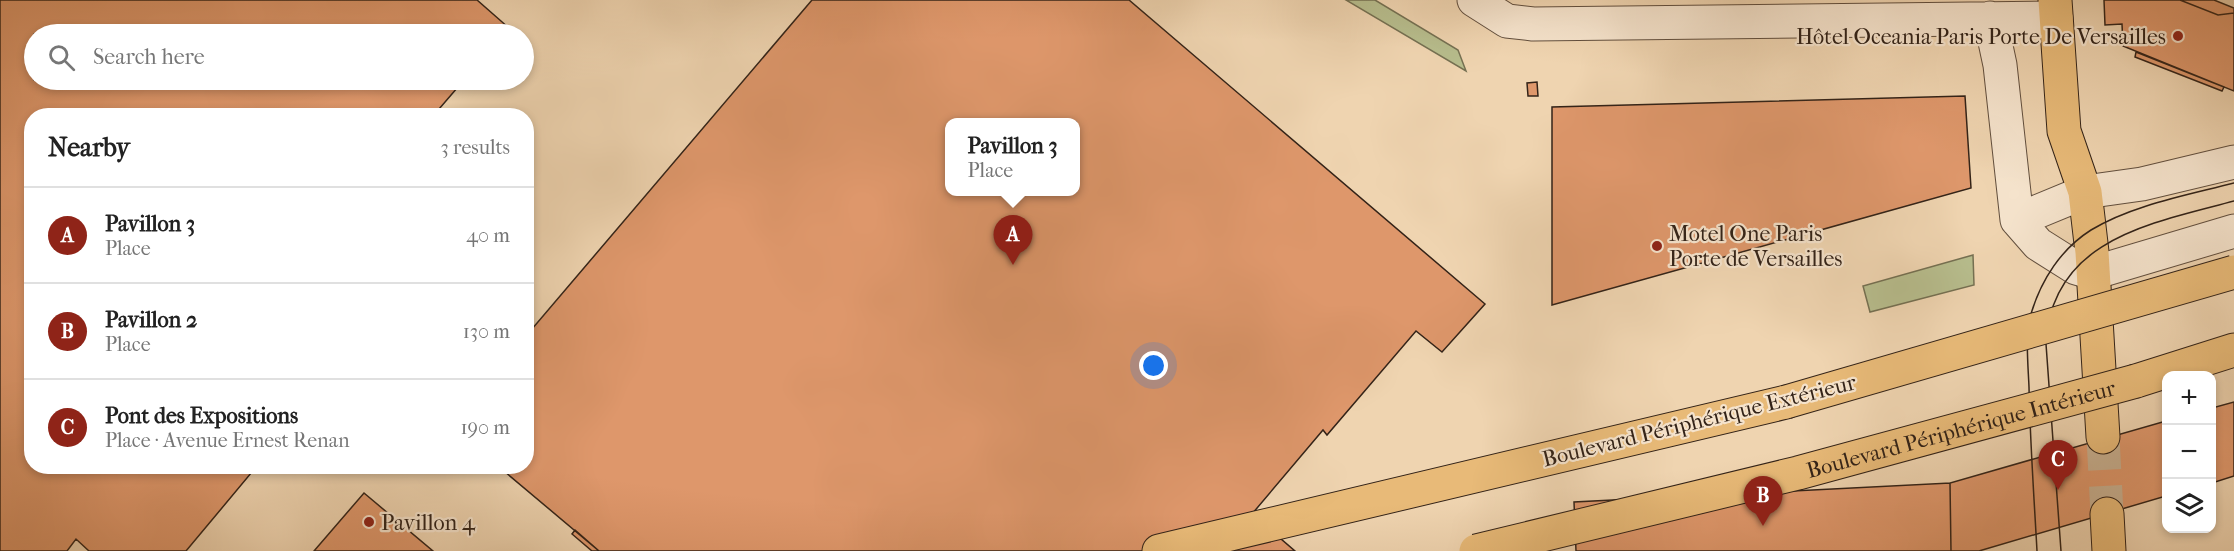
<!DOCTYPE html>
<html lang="en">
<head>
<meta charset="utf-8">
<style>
	body { margin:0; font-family:"IM FELL French Canon",serif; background:#f2f2f2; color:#222 }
	.controls { position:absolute; right:18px; bottom:18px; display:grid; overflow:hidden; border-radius:12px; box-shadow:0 3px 9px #0003 }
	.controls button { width:54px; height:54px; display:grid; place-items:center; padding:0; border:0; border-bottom:2px solid #e0e0e0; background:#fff; color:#222; font:30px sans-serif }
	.you { position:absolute; left:1154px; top:366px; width:21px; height:21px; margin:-15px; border:4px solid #fff; border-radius:50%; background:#1a73e8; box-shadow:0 0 0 9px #1a73e833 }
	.badge { display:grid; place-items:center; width:39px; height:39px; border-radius:50%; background:#8f2418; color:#fff; font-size:20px; font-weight:700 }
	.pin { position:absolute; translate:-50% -50px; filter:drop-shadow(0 2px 3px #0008) }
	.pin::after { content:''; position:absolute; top:32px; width:21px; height:18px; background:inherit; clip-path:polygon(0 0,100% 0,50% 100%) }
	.popup { position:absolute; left:945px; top:118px; width:135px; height:78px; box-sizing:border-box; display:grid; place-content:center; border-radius:12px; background:#fff; filter:drop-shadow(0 2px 4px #0005); font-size:20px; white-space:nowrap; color:#767676 }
	.popup b { font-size:22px; color:#222 }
	.popup::after { content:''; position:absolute; left:50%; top:100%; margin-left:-12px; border:12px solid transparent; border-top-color:#fff }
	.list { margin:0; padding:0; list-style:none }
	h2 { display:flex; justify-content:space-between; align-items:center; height:78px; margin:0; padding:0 24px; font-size:26px }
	h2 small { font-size:20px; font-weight:400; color:#767676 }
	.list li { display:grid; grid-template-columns:39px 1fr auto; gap:18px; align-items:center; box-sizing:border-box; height:96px; padding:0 24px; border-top:2px solid #e0e0e0 }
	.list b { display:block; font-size:22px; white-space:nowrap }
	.list p { margin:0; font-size:20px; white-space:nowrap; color:#767676 }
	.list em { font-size:20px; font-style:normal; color:#767676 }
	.icon { flex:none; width:33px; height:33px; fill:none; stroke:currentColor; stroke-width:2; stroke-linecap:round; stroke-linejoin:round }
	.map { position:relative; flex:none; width:2234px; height:551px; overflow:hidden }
	.search { position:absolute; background:#fff; box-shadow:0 3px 9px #0003; left:24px; top:24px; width:510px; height:66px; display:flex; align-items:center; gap:15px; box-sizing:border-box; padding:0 21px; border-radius:33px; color:#767676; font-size:22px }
	.panel { position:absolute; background:#fff; box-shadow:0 3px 9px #0003; left:24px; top:108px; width:510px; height:366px; border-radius:24px }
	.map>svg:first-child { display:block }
	.green { fill:#b7bd8d; stroke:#757052; stroke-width:1.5 }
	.building { fill:#de976b; stroke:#332318; stroke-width:1.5; fill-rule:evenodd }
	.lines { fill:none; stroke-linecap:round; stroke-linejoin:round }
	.major-tunnel { stroke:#c9b192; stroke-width:33; stroke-dasharray:33 16; stroke-linecap:butt }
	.minor-casing { stroke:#624f3e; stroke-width:35 }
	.major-casing { stroke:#332318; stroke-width:35 }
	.highway-casing { stroke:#332318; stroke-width:35 }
	.minor { stroke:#f5e3cc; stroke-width:33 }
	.major { stroke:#e8ba78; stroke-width:33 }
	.highway { stroke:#e8ba78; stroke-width:33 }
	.tram { stroke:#332318; stroke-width:1.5 }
	.highway-bridge-casing { stroke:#332318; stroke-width:35; stroke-linecap:butt }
	.highway-bridge { stroke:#e8ba78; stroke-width:33 }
	.poi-dot { fill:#8f2418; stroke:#f5e3cc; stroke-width:2 }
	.labels { text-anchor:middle; stroke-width:4.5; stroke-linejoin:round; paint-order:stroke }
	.poi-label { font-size:22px; fill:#332318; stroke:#f5e3cc; text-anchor:start }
	.street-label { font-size:22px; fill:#332318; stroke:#f5e3cc }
</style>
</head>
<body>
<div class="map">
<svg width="2234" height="551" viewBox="0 0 2234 551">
	<rect width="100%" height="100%" fill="#efd4b0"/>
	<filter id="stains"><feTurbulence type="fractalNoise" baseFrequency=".00333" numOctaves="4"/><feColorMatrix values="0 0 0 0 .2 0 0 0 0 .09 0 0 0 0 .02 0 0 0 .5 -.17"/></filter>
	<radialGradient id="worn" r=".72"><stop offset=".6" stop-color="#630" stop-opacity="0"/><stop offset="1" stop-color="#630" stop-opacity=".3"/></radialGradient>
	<path class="green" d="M1346,0H1375L1458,50L1466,71Z
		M1973,255L1974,285L1870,312L1863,286Z"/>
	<path class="building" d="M0,0H477L509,28L503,34H34V80H464L433,116H32V466H257L186,551H89L76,539L67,551H0Z
		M812,0H1129L1485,304L1442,352L1416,331L1327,435L1323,430L1252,514L1295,551H599L498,466H526V336ZM950,122H1076V192H950Z
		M2104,0H2180L2218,15L2234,13V91L2123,46L2122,24L2105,25Z
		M2180,0H2214L2234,8V13L2218,15Z
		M2136,52L2224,87L2222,91L2135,57Z
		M1537,82L1538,96H1528L1527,83Z
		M1965,96L1971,188L1552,305V107Z
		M2234,402V476L2212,483V408Z
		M2166,421V496L1979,551H1951L1950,483Z
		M1950,483L1951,551H1576L1574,502Z
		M364,493L433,551H314Z
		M575,530L599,551H592L572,534Z"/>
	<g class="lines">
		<path class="major-tunnel" d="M2103,437L2107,514"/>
		<defs>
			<path id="minor" d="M1474,0L1507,21L1533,24L2056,18
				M1990,18L2000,65L2017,220L2038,244L2076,268L2093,273L2234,231
				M2017,220L2085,192L2142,184L2234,162"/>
			<path id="major" d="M2055,0L2064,131L2085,192L2092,252L2103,437
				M2107,514L2109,551"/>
			<path id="highway" d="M2136,381L2234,350
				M1159,551L1786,402"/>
		</defs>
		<use href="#minor" class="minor-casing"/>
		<use href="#major" class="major-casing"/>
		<use href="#highway" class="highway-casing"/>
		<use href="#minor" class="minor"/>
		<use href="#major" class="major"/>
		<use href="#highway" class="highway"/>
		<path class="tram" d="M2037,551C2034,496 2030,441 2029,387C2028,363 2025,336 2031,314C2041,280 2061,249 2091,230C2132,205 2188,195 2234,183
			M2061,551L2046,344C2051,239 2152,223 2234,201"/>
		<defs>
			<g id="highway-bridge">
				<path d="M1786,402L2234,272"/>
				<path id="s1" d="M1476,551L1798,473L2136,381"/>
			</g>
		</defs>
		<use href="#highway-bridge" class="highway-bridge-casing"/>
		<use href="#highway-bridge" class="highway-bridge"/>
	</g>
	<g class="poi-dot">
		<circle cx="2178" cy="36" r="6"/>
		<circle cx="1657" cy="246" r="6"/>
		<circle cx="369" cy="522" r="6"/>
	</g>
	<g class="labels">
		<g class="poi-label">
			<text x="2166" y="44" text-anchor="end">Hôtel Oceania Paris Porte De Versailles</text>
			<text x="1669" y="241">Motel One Paris<tspan x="1669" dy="25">Porte de Versailles</tspan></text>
			<text x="381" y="530">Pavillon 4</text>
		</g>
		<g class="street-label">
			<text transform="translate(1699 420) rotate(-14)" y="8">Boulevard Périphérique Extérieur</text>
			<text dy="8" stroke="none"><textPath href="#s1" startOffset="500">Boulevard Périphérique Intérieur</textPath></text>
		</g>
	</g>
	<rect width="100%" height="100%" filter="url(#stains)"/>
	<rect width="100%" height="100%" fill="url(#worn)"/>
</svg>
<div class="controls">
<button>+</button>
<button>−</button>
<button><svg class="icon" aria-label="layers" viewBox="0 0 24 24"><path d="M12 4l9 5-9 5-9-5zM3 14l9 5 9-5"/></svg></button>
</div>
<div class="you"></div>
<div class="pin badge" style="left:1013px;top:265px">A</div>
<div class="popup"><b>Pavillon 3</b>Place</div>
<div class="pin badge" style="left:1763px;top:526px">B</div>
<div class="pin badge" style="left:2058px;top:490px">C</div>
<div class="search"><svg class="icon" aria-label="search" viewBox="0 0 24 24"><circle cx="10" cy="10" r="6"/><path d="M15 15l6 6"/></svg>Search here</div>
<section class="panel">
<h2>Nearby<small>3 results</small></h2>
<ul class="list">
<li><span class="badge">A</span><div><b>Pavillon 3</b><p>Place</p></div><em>40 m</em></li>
<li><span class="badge">B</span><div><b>Pavillon 2</b><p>Place</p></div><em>130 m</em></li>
<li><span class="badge">C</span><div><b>Pont des Expositions</b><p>Place · Avenue Ernest Renan</p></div><em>190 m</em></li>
</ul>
</section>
</div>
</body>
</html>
